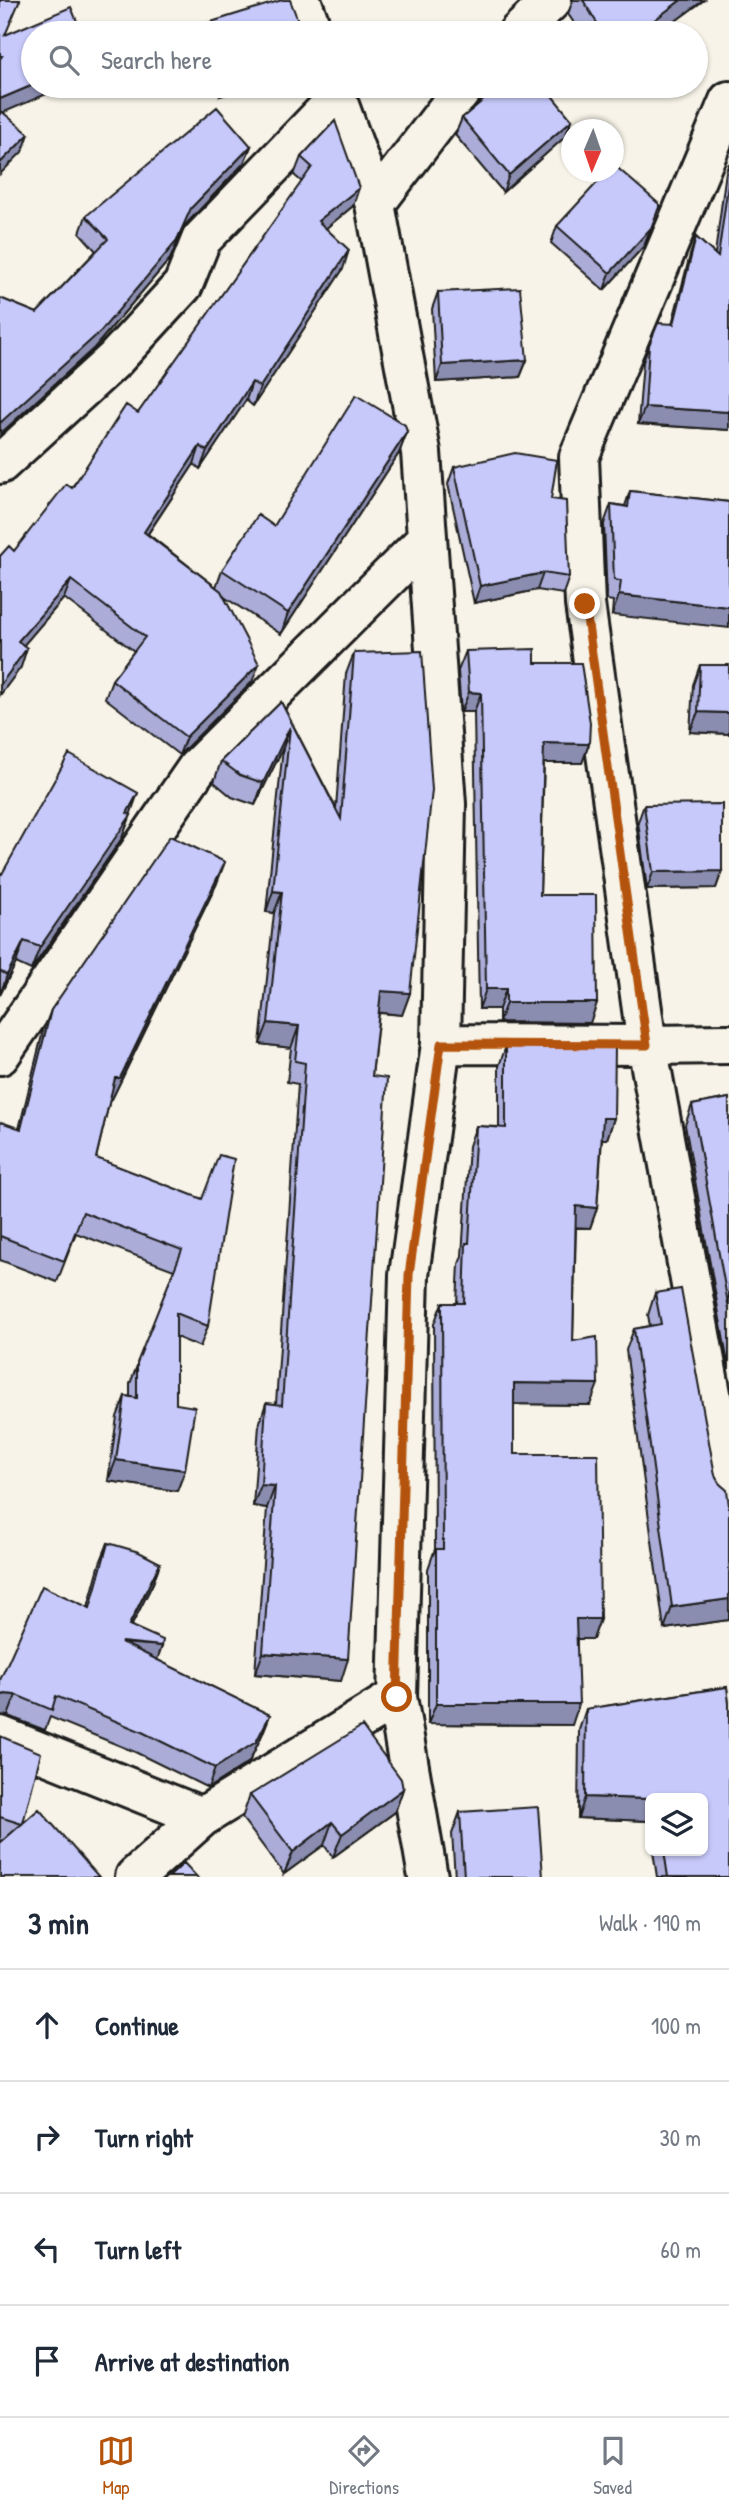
<!DOCTYPE html>
<html lang="en">
<head>
<meta charset="utf-8">
<style>
	body { margin:0; font-family:"Patrick Hand",sans-serif; background:#f6f6f7; color:#1f2937 }
	.controls { position:absolute; right:21px; bottom:21px; display:grid; overflow:hidden; border-radius:10px; box-shadow:0 2px 5px #0004 }
	.controls button { width:63px; height:63px; display:grid; place-items:center; padding:0; border:0; border-bottom:2px solid #e0e1e3; background:#fff; color:#1f2937; font:35px sans-serif }
	.compass { position:absolute; left:561px; top:119px; width:63px; height:63px; border-radius:50%; background:#fff; box-shadow:0 2px 5px #0004; rotate:182deg }
	.stop { position:absolute; width:21px; height:21px; margin:-16px; border:5px solid #b45309; border-radius:50%; background:#fff }
	.stop.end { background:#b45309; border-color:#fff; box-shadow:0 2px 7px #0008 }
	.list { margin:0; padding:0; list-style:none }
	h2 { display:flex; justify-content:space-between; align-items:center; height:91px; margin:0; padding:0 28px; font-size:30px }
	h2 small { font-size:23px; font-weight:400; color:#747a83 }
	.list li { display:grid; grid-template-columns:46px 1fr auto; gap:21px; align-items:center; box-sizing:border-box; height:112px; padding:0 28px; border-top:2px solid #e0e1e3 }
	.list b { display:block; font-size:26px; white-space:nowrap }
	.list em { font-size:23px; font-style:normal; color:#747a83 }
	.icon { flex:none; width:38px; height:38px; fill:none; stroke:currentColor; stroke-width:2; stroke-linecap:round; stroke-linejoin:round }
	.map { position:relative; flex:none; width:729px; height:1877px; overflow:hidden }
	.search { position:absolute; background:#fff; box-shadow:0 2px 5px #0004; left:21px; right:21px; top:21px; height:77px; display:flex; align-items:center; gap:18px; box-sizing:border-box; padding:0 24px; border-radius:38px; color:#747a83; font-size:26px }
	.sheet { height:539px; background:#fff }
	nav { display:flex; justify-content:space-around; align-items:center; box-sizing:border-box; height:98px; border-top:2px solid #e0e1e3; background:#fff; font-size:19px; color:#747a83 }
	nav a { display:grid; justify-items:center; gap:4px }
	nav .on { color:#b45309 }
	.map>svg:first-child { display:block }
	.lines { fill:none; stroke-linecap:round; stroke-linejoin:round }
	.minor-casing { stroke:#1c1c1c; stroke-width:44 }
	.minor { stroke:#f7f3e8; stroke-width:38 }
	.wall { fill:#abadd8; stroke:#1c1c1c; stroke-width:2 }
	.shaded-wall { fill:#8b8db0; stroke:#1c1c1c; stroke-width:2 }
	.building { fill:#c7c9fb; stroke:#1c1c1c; stroke-width:2 }
	.route { stroke:#b45309; stroke-width:9 }
</style>
</head>
<body>
<div class="map">
<svg width="729" height="1877" viewBox="0 0 729 1877">
	<rect width="100%" height="100%" fill="#f7f3e8"/>
	<filter id="ink" filterUnits="userSpaceOnUse"><feTurbulence type="fractalNoise" baseFrequency=".0143" numOctaves="2"/><feDisplacementMap in="SourceGraphic" scale="14" xChannelSelector="R" yChannelSelector="G"/><feConvolveMatrix kernelMatrix="1 2 1 2 8 2 1 2 1" color-interpolation-filters="sRGB"/></filter>
	<g filter="url(#ink)">
		<g class="lines">
			<defs>
				<path id="minor" d="M301,0L313,33
					M518,33L552,0
					M332,86L375,204L421,452L446,804L441,1044L409,1275L397,1697L428,1877
					M375,204L465,86
					M0,464L114,360L183,285L201,240L337,99
					M441,1044L647,1045L585,604L579,457L729,101
					M729,1044L647,1045L729,1492
					M0,1055L197,768L427,539
					M0,1736L202,1817
					M135,1877L202,1817L397,1697"/>
			</defs>
			<use href="#minor" class="minor-casing"/>
			<use href="#minor" class="minor"/>
		</g>
		<path class="wall" d="M573,0H704L659,33H581L568,14Z
			M208,23H299L307,33H205Z
			M216,86H251L220,96Z
			M462,118L572,120L565,137L503,192L455,135Z
			M335,121L353,206L326,228L343,269L253,406L246,400L200,469L194,464L148,534L216,587L222,570L274,526L407,432L399,453L281,634L224,597L252,682L179,755L105,698L112,680L134,651L64,598L23,645L21,667L0,695V556L14,551L138,413L302,182L294,175L301,157Z
			M251,146L244,163L185,225L170,259L94,348L0,434V298L37,313L96,251L80,233L86,216Z
			M729,163V430L638,424L643,362L649,345L672,324L690,255L696,237L715,254L726,171Z
			M653,225L644,246L604,290L551,243L557,226Z
			M438,292L527,360L520,377L436,382L432,309Z
			M454,467L551,499L569,577L563,594L537,590L474,603L448,484Z
			M630,491L729,502L612,615L613,601L607,600L604,524L611,504L625,506Z
			M466,651L535,663L589,744L582,763H544L540,895L590,1023L499,1022V1009H479L474,712H461L458,671Z
			M354,653L410,993L402,1015L379,1013L372,1076L341,1681L255,1674L267,1508L253,1506L259,1425L266,1403L276,1404L298,1084L287,1082L291,1048L260,1044L274,913L266,912L283,748L255,805L232,797L214,782L221,761L281,702L336,808L346,674Z
			M700,665H729V734L690,732L693,685Z
			M644,805L722,871L716,888L647,889L638,822Z
			M130,815H131L122,838L31,970L16,963L0,995V873L2,874Z
			M217,883L112,1099H110L96,1158L202,1199L208,1326L200,1347L176,1337V1404L185,1470L177,1491L108,1481L117,1417L125,1396L130,1397V1384L174,1270L76,1233L57,1282L0,1260V1124L19,1129L43,1031L51,1010Z
			M506,1046L614,1118L607,1139H602L597,1208L590,1228H576L573,1341L590,1405L514,1404V1454L600,1619L593,1639H577L572,1725L428,1724V1569L435,1549L434,1324L442,1303H457L459,1264L462,1256L469,1146L476,1126L499,1127V1066Z
			M729,1098V1369L685,1125L692,1105Z
			M655,1293L715,1475L729,1506V1620L664,1629L626,1350L634,1329L650,1326L648,1315Z
			M108,1543L160,1563L153,1583L131,1626L157,1660L270,1715L262,1735L249,1762L208,1788L135,1752L50,1717L45,1730L8,1716L0,1715V1680L88,1607L100,1563Z
			M727,1687L729,1704V1877H657L653,1851H703V1798H650V1830L649,1821L578,1818L579,1730L586,1709Z
			M0,1736L23,1823L3,1841L0,1840Z
			M403,1789L395,1812L333,1857L324,1845L284,1874L242,1818L250,1795Z
			M460,1812L543,1877H455L452,1834Z"/>
		<path class="shaded-wall" d="M681,0H704L659,33H637Z
			M33,85L65,86L0,114V99Z
			M223,86H251L220,96Z
			M572,120L565,137L503,192L509,175Z
			M29,134L23,151L0,174V163Z
			M251,146L244,163L185,225L170,259L94,348L0,434V423L191,208Z
			M359,188L353,206L312,240L318,221Z
			M659,207L644,246L604,290L610,273Z
			M349,250L343,269L253,406L260,387Z
			M527,360L520,377L436,382L442,365Z
			M252,382L246,400L200,469L207,451Z
			M645,407L729,412V430L638,424Z
			M407,432L399,453L281,634L288,613Z
			M200,446L194,464L137,550L144,532Z
			M543,573L537,590L474,603L480,586Z
			M71,580L64,598L11,660L18,641Z
			M619,595L729,607V628L612,615Z
			M27,648L21,667L0,695V685Z
			M259,664L252,682L179,755L186,737Z
			M469,692L481,693L474,712H461Z
			M698,712L729,713V734L690,732Z
			M290,727L283,748L255,805L263,783Z
			M544,743L589,744L582,763H537Z
			M138,793L122,838L31,970L40,947L127,813Z
			M225,862L217,883L112,1099H108L115,1078Z
			M722,871L716,888L647,889L653,872Z
			M273,891L282,892L274,913L266,912Z
			M24,941L16,963L0,995L7,975Z
			M486,989H506L499,1009H479Z
			M381,991L410,993L402,1015L374,1012Z
			M506,1003H597L590,1023L499,1022Z
			M268,1023L299,1026L291,1048L260,1044Z
			M603,1118H614L607,1139H596Z
			M576,1206L597,1208L590,1228L569,1227Z
			M514,1383L598,1384L590,1405L506,1404Z
			M116,1460L185,1470L177,1491L108,1481Z
			M261,1485L275,1486L267,1508L253,1506Z
			M160,1563L153,1583L123,1643L162,1646L155,1666L121,1642Z
			M729,1599V1620L664,1629L672,1607Z
			M576,1619H600L593,1639H569Z
			M263,1653L348,1659L341,1681L255,1674Z
			M5,1694L16,1695L8,1716L0,1715V1696Z
			M436,1704H579L572,1725L428,1724Z
			M270,1715L262,1735L249,1762L208,1788L215,1768Z
			M403,1789L395,1812L333,1857L342,1834Z
			M585,1797L650,1799V1817L649,1821L578,1818Z
			M332,1822L324,1845L284,1874L293,1852Z"/>
		<path class="building" d="M0,0H20L5,35L71,7L82,33H33V85L0,99V59L2,56H0Z
			M282,0H290L299,23L307,33H212L208,23Z
			M583,0H681L637,33H603Z
			M500,86H544L572,120L509,175L462,118Z
			M217,107L251,146L191,208L176,242L101,331L0,423V298L37,313L108,239L86,216Z
			M0,110L29,134L0,163Z
			M335,121L359,188L318,221L349,250L260,387L252,382L207,451L200,446L144,532L221,591L259,664L186,737L112,680L145,637L71,580L18,641L27,648L0,685V556L9,546L14,551L66,484L72,488L126,405L138,413L312,167L301,157Z
			M613,164L659,204V207L651,228L610,273L557,226L607,172H613Z
			M729,178V412L645,407L649,345L658,323L674,324L696,237L718,257Z
			M520,288L527,360L442,365L438,292Z
			M356,395L405,425L407,432L288,613L222,570L258,515L274,526Z
			M515,453L557,460L551,499L566,501L569,577L543,573L480,586L454,467Z
			M630,491L729,502V607L619,595L621,581L614,580L611,504L628,507Z
			M535,649V663H581L590,723L589,744L544,743L540,895H596L597,1003H506V989H486L481,693L469,692L466,651Z
			M422,651L432,790L410,993L381,991L372,1076L387,1078L348,1659L263,1653L275,1486L261,1485L266,1403L282,1405L305,1063L295,1061L299,1026L268,1023L282,892L273,891L290,727L263,783L240,775L221,761L281,702L341,819L354,653Z
			M700,665H729V713L698,712Z
			M69,754L138,793L127,813L131,815L40,947L24,941L7,975L0,971V873L2,874Z
			M722,804V871L653,872L644,805Z
			M170,836L225,862L120,1078H115L96,1158L202,1199L219,1155L234,1159L208,1326L176,1313V1404L195,1407L185,1470L116,1460L125,1396L137,1398V1363L182,1250L83,1212L64,1261L0,1236V1124L1,1122L21,1129L51,1010Z
			M506,1046H615L614,1118H603L597,1208L576,1206L573,1341L597,1337L598,1384L514,1383V1454H598L600,1619H576L579,1704H436V1549H443L442,1303H464L466,1243H469L476,1126L506,1128Z
			M729,1098V1309L692,1105Z
			M681,1289L715,1475L720,1484L727,1490L729,1506V1599L672,1607L634,1329L661,1324L655,1293Z
			M108,1543L139,1552L160,1563L129,1625L163,1640L162,1646L121,1642L270,1715L256,1742L215,1768L142,1732L56,1696L52,1710L16,1695L5,1694L0,1696V1680L42,1586L90,1608Z
			M727,1687L729,1704V1877H668L664,1851H703V1798H650V1799L585,1797L586,1709Z
			M362,1726L401,1779L403,1789L342,1834L332,1822L293,1852L250,1795Z
			M0,1736L41,1753L23,1823L22,1824L0,1817Z
			M538,1807L543,1877H464L460,1812Z
			M39,1809L99,1877H0V1843Z
			M184,1863L197,1877H169Z"/>
	</g>
	<g class="lines" filter="url(#ink)">
		<path class="route" d="M397,1697L409,1275L441,1044L647,1045L585,604"/>
	</g>
</svg>
<div class="controls">
<button><svg class="icon" aria-label="layers" viewBox="0 0 24 24"><path d="M12 4l9 5-9 5-9-5zM3 14l9 5 9-5"/></svg></button>
</div>
<svg class="compass" viewBox="-18 -18 36 36"><path d="M0-13l5 13h-10z" fill="#e53935"/><path d="M0 13l5-13h-10z" fill="#747a83"/></svg>
<div class="stop" style="left:397px;top:1697px"></div>
<div class="stop end" style="left:585px;top:604px"></div>
<div class="search"><svg class="icon" aria-label="search" viewBox="0 0 24 24"><circle cx="10" cy="10" r="6"/><path d="M15 15l6 6"/></svg>Search here</div>
</div>
<section class="sheet">
<h2>3 min<small>Walk · 190 m</small></h2>
<ul class="list">
<li><svg class="icon" aria-label="ahead" viewBox="0 0 24 24"><path d="M12 20V5M6 11l6-6 6 6"/></svg><div><b>Continue</b></div><em>100 m</em></li>
<li><svg class="icon" aria-label="right" viewBox="0 0 24 24"><path d="M7 20v-9h11M14 6l5 5-5 5"/></svg><div><b>Turn right</b></div><em>30 m</em></li>
<li><svg class="icon" aria-label="left" viewBox="0 0 24 24"><path d="M17 20v-9H6M10 6l-5 5 5 5"/></svg><div><b>Turn left</b></div><em>60 m</em></li>
<li><svg class="icon" aria-label="arrive" viewBox="0 0 24 24"><path d="M6 21V4h12l-3 4 3 4H6"/></svg><div><b>Arrive at destination</b></div></li>
</ul>
</section>
<nav>
<a class="on"><svg class="icon" aria-label="map" viewBox="0 0 24 24"><path d="M3 6l6-2 6 2 6-2v14l-6 2-6-2-6 2zM9 4v14M15 6v14"/></svg>Map</a>
<a><svg class="icon" aria-label="directions" viewBox="0 0 24 24"><path d="M12 3l9 9-9 9-9-9zM9 14v-3h6M13 9l2 2-2 2"/></svg>Directions</a>
<a><svg class="icon" aria-label="saved" viewBox="0 0 24 24"><path d="M7 4h10v16l-5-4-5 4z"/></svg>Saved</a>
</nav>
</body>
</html>
